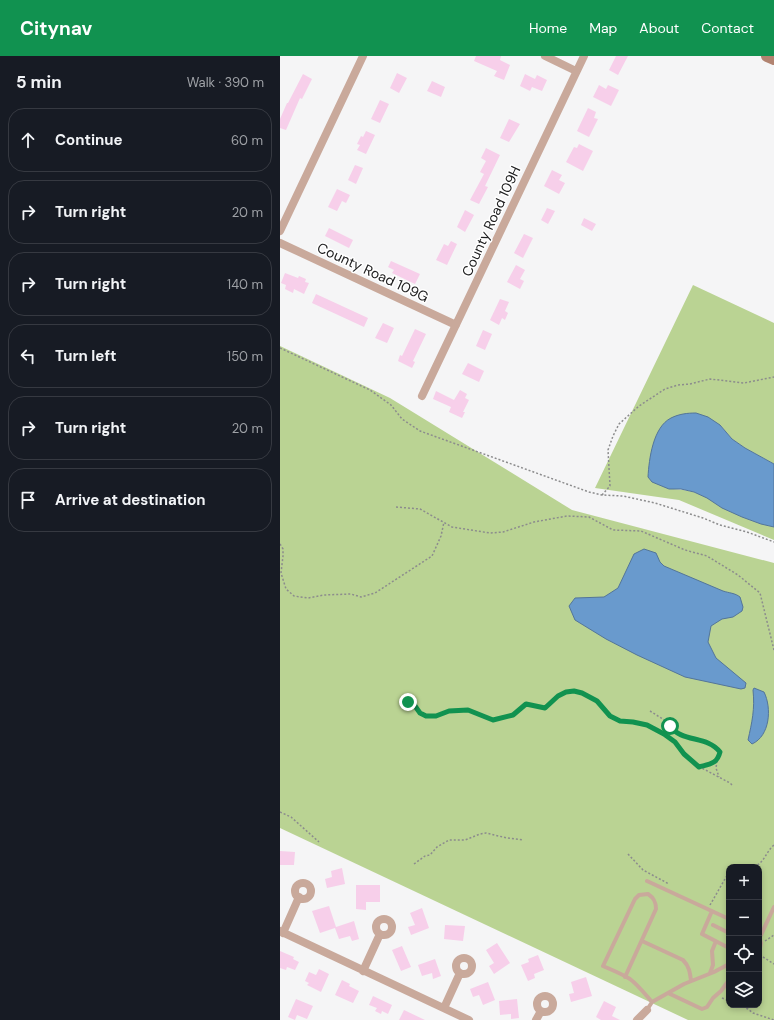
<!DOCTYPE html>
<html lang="en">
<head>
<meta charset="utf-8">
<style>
	body { margin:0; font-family:"DM Sans",sans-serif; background:#20242c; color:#f1f3f6 }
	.controls { position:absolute; right:12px; bottom:12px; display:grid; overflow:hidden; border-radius:8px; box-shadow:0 2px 6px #0003 }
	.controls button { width:36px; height:36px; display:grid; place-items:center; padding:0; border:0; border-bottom:1px solid #363941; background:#171b24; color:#f1f3f6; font:20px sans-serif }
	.stop { position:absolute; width:12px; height:12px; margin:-9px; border:3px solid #119250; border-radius:50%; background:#fff }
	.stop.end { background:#119250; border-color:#fff; box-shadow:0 1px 4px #0008 }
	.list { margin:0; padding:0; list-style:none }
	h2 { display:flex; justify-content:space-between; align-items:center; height:52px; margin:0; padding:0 16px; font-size:17px }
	h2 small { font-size:13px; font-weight:400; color:#9ea1a6 }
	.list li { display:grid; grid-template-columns:26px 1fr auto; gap:12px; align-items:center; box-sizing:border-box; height:64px; margin:0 8px 8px; padding:0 8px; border:1px solid #363941; border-radius:16px }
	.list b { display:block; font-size:15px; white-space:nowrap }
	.list em { font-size:13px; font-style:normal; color:#9ea1a6 }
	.icon { flex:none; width:22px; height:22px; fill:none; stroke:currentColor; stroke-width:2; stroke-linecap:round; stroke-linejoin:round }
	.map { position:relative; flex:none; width:494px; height:964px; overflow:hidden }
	header { display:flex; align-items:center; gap:24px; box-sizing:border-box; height:56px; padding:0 20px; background:#119250; color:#fff }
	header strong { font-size:19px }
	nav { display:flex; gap:22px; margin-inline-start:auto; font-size:14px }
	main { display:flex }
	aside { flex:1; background:#171b24 }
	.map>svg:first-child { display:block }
	.green { fill:#bad393; fill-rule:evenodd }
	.water { fill:#699acd; stroke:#537599 }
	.building { fill:#f7cfea }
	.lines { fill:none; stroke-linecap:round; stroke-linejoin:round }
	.path { stroke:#8c8c8d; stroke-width:1.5; stroke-dasharray:2 2; stroke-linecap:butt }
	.service { stroke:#c9a99b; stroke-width:4 }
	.minor { stroke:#c9a99b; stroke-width:8 }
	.secondary { stroke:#b18370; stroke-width:12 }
	.route { stroke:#119250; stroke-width:5 }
	.labels { text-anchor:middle; stroke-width:3; stroke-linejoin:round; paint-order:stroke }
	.street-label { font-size:14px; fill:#202021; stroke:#fff }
</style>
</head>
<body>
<header>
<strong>Citynav</strong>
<nav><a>Home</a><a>Map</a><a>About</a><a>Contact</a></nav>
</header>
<main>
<aside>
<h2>5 min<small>Walk · 390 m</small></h2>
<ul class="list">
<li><svg class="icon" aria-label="ahead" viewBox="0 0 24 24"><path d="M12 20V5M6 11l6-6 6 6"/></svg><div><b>Continue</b></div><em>60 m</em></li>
<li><svg class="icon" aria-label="right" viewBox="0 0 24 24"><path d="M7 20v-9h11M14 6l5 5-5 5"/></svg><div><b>Turn right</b></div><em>20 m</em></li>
<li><svg class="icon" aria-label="right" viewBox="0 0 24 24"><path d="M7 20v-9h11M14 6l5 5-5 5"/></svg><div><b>Turn right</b></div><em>140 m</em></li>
<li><svg class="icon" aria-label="left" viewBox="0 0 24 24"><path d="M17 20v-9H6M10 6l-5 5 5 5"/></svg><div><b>Turn left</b></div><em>150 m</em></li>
<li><svg class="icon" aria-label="right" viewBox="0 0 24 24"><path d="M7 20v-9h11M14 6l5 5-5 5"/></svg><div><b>Turn right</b></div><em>20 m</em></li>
<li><svg class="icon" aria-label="arrive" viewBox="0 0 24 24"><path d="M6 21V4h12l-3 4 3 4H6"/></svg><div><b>Arrive at destination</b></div></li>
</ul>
</aside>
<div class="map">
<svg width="494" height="964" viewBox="0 0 494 964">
	<rect width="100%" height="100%" fill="#f5f5f6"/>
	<path class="green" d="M413,229L494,267V408L465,392L452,383L440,369L388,433C403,433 415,435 428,442C433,445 438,450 444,452C460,461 477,467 494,471V484L399,444L315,432Z
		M0,290L110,342L292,454L494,507V964H408L0,772ZM449,811H479V949H449Z"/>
	<path class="water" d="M416,357L428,361L440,369L452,383L465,392L494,408V471L481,468L462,461L442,452L427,442L414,436L401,433H389L372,426L368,421C369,403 373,371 391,362C399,358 407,357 416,357Z
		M364,493L376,497L380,506L384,510L443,535C449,537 455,537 460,541L463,551L462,555L453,561L442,563L431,570L428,586L436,602L466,627L465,632L461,633L405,621L357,599L326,583L295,564L289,550L295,542L324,541L338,532L354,498Z
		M474,632L484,636C492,652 490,680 472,688L468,684C472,666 475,653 473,634Z"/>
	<path class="building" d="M196,0H221L220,4L230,9L224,24L214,20L217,15L194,5Z
		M336,0H348L338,19L329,14Z
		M117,17L127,22L119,37L110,32Z
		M23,18L32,23L22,43L20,42L6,74L0,72V63L7,47H8Z
		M245,18L255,23L257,19L267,24L262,35L252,31L250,35L240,30Z
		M152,25L165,31L161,41L147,35Z
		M319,29L326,33L328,29L339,34L331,50L313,41Z
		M100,44L109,48L100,67L91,63Z
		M308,52L316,56L314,62L318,63L309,81L297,75Z
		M229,63L240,68L229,86L220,82Z
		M86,75L95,79L86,98L77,94L80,89L77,88L81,80L83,81Z
		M299,88L313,95L303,115L286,106L294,91L297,92Z
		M206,92L220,99L205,130L208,131L199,148L190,144L204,118L200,116L206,105L201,102Z
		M75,109L83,112L76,128L68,124Z
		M272,114L282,119L279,124L285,127L279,138L264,130Z
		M57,133L70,139L66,147L62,145L57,155L48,151Z
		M267,152L275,155L268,168L261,164Z
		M185,154L194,159L185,176L177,171Z
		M304,162L316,168L312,175L301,169Z
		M49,172L73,184L69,192L45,180Z
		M244,178L253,182L243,202L234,197Z
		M171,185L177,188L167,209L156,204L164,188L168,190Z
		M111,205L140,218L135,228L112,217L114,214L108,211Z
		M236,209L245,214L240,223L244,225L240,233L227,226Z
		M5,217L18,222L19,220L26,223L25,226L29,227L24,238L14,233L13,237L5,233L6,229L1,227Z
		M36,238L88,262L84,271L32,247Z
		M220,243L229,246L225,255L228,257L225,264L222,262L219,269L210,264Z
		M103,267L114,272L107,287L95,282Z
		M135,273L146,278L133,305L135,306L132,312L118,305L120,299L122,300Z
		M203,274L212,278L205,294L196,290Z
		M188,307L204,315L199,326L182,318Z
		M180,334L187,338L185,342L189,344L183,356H185L182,362L169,356L171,351L153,343L156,335L174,344Z
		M0,795L15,796L14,809H0Z
		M62,812L65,828L47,832L45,823L52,821L51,815Z
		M76,829H100V846H86V854L76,853Z
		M49,850L56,871L74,865L79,883L72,885L70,880L59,883L55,872L40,877L32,855Z
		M142,852L149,872L131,879L128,871L135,869L130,857Z
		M165,869L185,870L183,885L164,883Z
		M217,887L230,907L214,918L209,910L214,907L206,894Z
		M122,890L131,911L121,915L112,894Z
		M0,895L14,901L13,903L19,906L15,914L7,911L6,914L0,912Z
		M258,899L264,914L254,918L255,922L248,925L241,909L249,906L248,903Z
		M155,903L161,920L153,923L152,917L142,920L138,909Z
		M39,913L49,918L41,936L27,929L29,927L25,925L29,916L36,919Z
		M306,921L312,940L291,946L289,938L294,937L291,926Z
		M62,924L70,928L69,930L79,935L73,947L55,939Z
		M208,926L215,944L203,949L199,939L193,941L190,933Z
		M93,940L112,949L108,958L102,955L101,958L95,955L97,952L89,949Z
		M16,943L33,950L27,963L17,959L15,964L8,961Z
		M237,943L239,962L231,963V958L220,959L219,945Z
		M324,945L336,951L332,960L340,964H321L316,961Z
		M124,954L145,964H119Z"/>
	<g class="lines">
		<path class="path" d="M0,292L90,334L111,349L122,363L140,375L309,436L322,439L343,440L375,447L423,462L440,469L467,476L494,486
			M322,439L330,430L328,394L333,380L339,368L359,350L385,333L398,329L410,328L430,323L464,327L494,321
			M116,451L140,453L172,471L210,477L223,476L254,466L287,460L309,461L333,474L361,475L405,494L427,500L458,519L480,537L494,594
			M0,488L3,493V500L1,517L6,533L14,540L28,542L44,539L71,538L81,541L95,537L152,500L161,480L164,466
			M128,646L135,650L140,657L146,660H156L169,655L187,654L213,664L233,659L246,648L265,652L278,640L286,636L294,635L303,637L317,645L330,660L340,665L367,669L384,678L395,686L404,698L416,709L450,727L453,730
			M370,655L386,665L397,678L432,688L440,696C437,708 430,708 419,711
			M437,705L436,712L439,721
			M0,756L11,761L39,786
			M348,798L363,814L389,828
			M134,808L145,800L150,799L157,791L169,784H185L200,778L206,777L227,782L243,784
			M454,811L463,810L471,811
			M474,811C485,806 485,797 494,789
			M430,849L449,816
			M485,885L494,879
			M483,901L494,908
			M442,942L449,945
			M459,949L468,953L473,957L494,964"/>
		<path class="service" d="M367,825L449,863
			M432,855L422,878L449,892
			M433,869L449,877
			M480,881L494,851
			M362,885L403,904C409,910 410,916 411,925
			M479,897L481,887L479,880
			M430,917L433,909L432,895L436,885
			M345,921L376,853C376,846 374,842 368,838L359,839L355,843L323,910C332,914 342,918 350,923C358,929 365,938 372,946
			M388,937L422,953L427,951L433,942L441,935L449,924
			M367,954L372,946L404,928L434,916L449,908"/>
		<path class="minor" d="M265,0L296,15
			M0,175L83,0
			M0,187L176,269
			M142,340L304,0
			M15 835a8 8 0 1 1 16 0a8 8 0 1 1-16 0Z
			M96 871a8 8 0 1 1 16 0a8 8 0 1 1-16 0Z
			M0,875L189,964
			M3,877L19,841
			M176 910a8 8 0 1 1 16 0a8 8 0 1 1-16 0Z
			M83,915L100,878
			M257 948a8 8 0 1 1 16 0a8 8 0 1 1-16 0Z
			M164,952L180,917
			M256,964L261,955
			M357,964L367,954"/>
		<path class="secondary" d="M487,0L494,3"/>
	</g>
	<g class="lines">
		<path class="route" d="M128,646L135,650L140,657L146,660H156L169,655L188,654L213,664L233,659L246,648L265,652L278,640L286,636L294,635L302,637L317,645L330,660L340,665L353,666L367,669L384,678L395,686L404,698L419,711C430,708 437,708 440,696C427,679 402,687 390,670"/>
	</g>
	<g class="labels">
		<g class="street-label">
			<text transform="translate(211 165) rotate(-65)" y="5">County Road 109H</text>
			<text transform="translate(93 216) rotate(25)" y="5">County Road 109G</text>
		</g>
	</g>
</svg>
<div class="controls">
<button>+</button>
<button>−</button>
<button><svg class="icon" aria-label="locate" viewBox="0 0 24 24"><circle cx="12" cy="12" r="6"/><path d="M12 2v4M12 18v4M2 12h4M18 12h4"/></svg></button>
<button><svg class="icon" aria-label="layers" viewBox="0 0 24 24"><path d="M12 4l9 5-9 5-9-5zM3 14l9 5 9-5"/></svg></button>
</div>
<div class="stop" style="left:390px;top:670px"></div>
<div class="stop end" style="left:128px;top:646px"></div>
</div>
</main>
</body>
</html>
